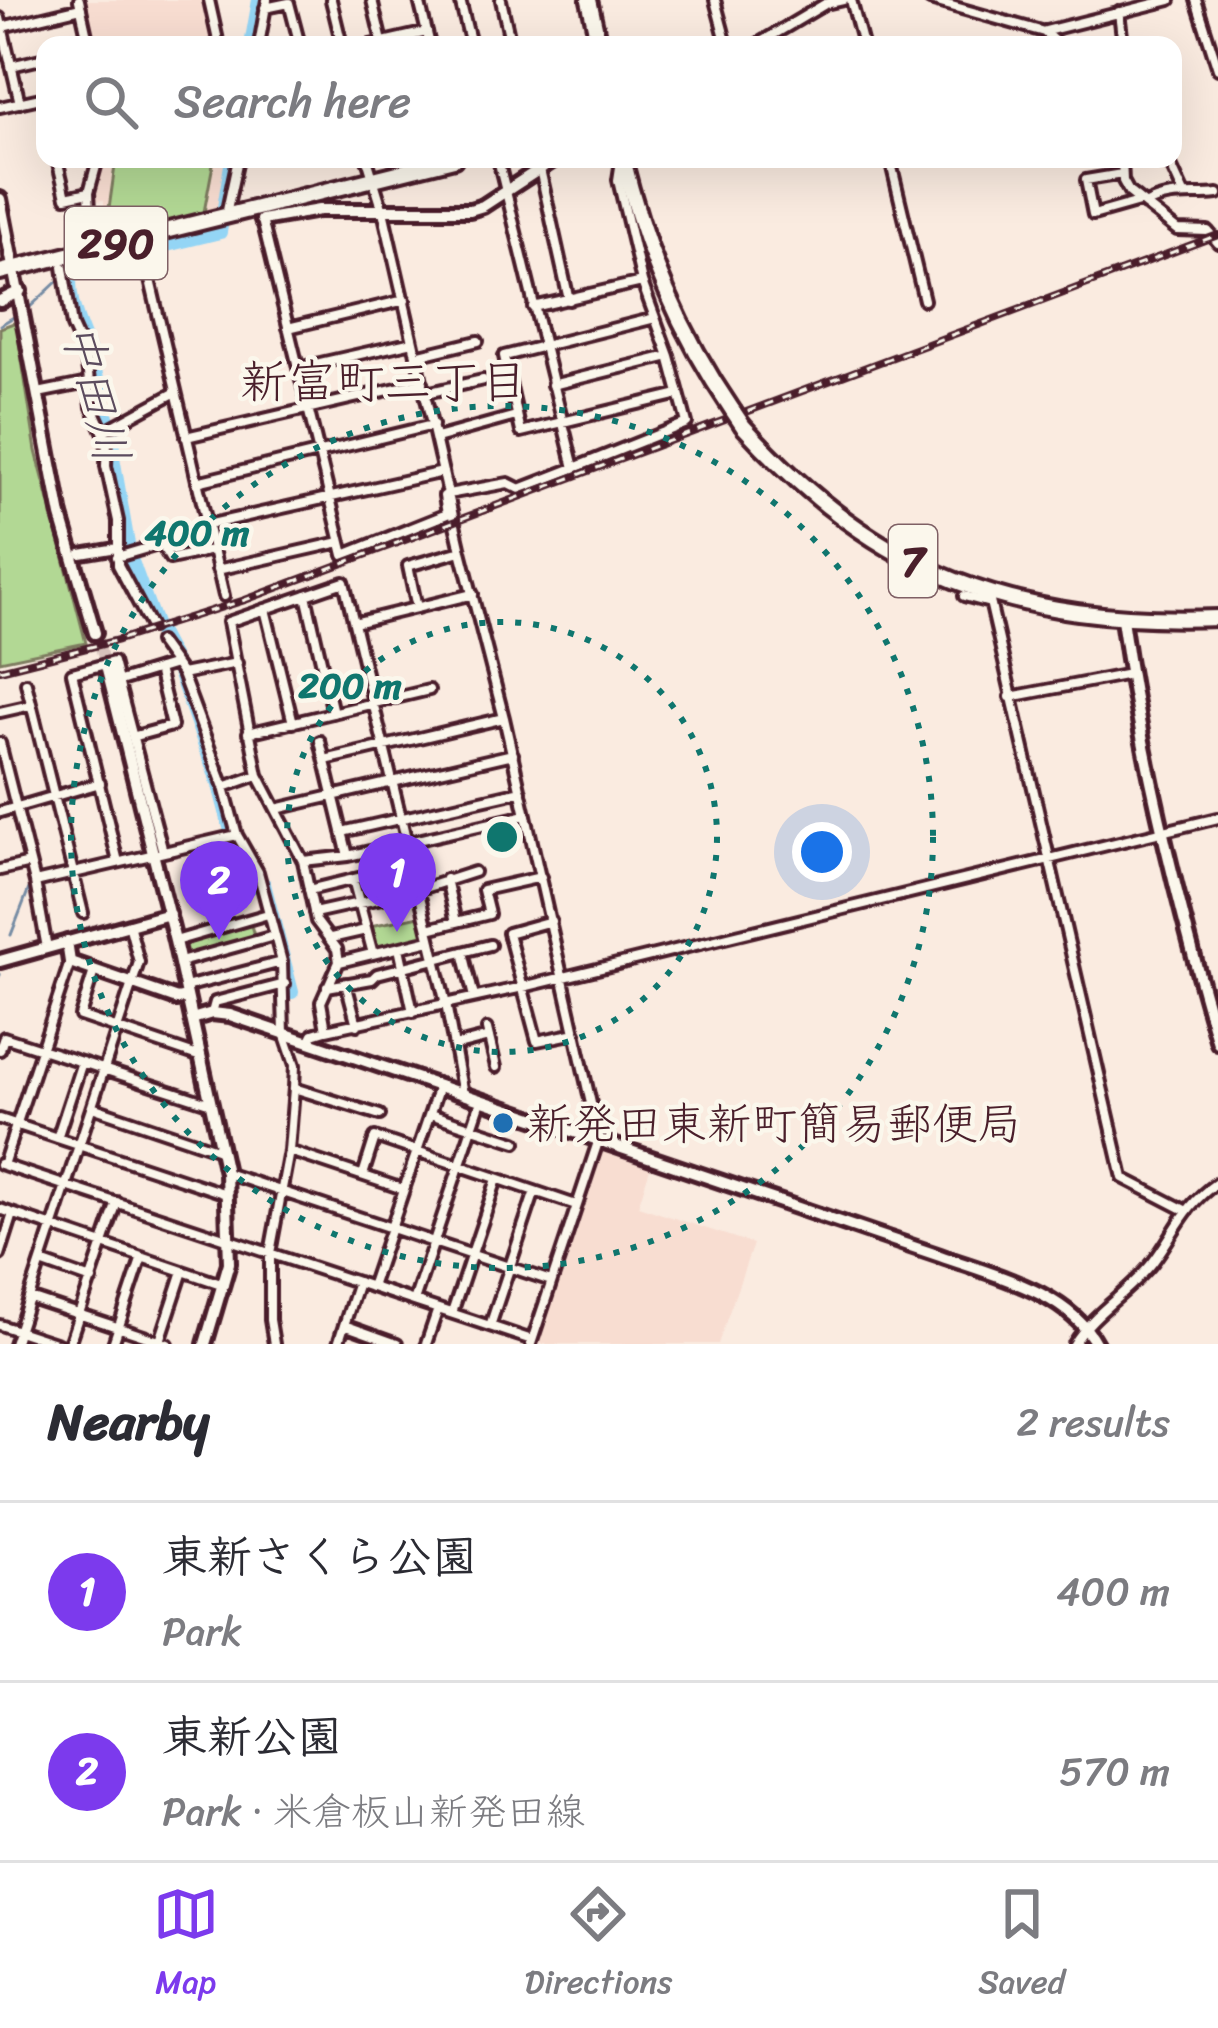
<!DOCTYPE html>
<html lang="en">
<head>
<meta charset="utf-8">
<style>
	body { margin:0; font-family:Sriracha,"Klee One",sans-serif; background:#f2f2f3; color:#2b2b33 }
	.you { position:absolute; left:822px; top:852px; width:42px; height:42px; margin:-30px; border:9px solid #fff; border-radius:50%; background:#1a73e8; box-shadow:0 0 0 18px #1a73e833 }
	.badge { display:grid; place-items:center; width:78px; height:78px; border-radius:50%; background:#7c3aed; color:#fff; font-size:39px; font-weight:700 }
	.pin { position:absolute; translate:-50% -99px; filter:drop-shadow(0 3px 6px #0008) }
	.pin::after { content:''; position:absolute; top:63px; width:42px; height:36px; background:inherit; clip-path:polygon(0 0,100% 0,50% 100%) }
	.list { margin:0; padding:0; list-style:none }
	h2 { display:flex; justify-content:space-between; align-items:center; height:156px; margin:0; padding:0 48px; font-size:51px }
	h2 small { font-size:39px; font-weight:400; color:#7c7c81 }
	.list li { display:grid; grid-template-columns:78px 1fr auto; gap:36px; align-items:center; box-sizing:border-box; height:180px; padding:0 48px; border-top:3px solid #e1e1e2 }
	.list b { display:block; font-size:45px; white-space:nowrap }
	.list p { margin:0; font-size:39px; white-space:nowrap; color:#7c7c81 }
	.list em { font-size:39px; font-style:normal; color:#7c7c81 }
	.icon { flex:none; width:66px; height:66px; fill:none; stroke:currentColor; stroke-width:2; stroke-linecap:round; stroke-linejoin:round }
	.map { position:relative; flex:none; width:1218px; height:1344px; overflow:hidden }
	.search { position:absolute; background:#fff; box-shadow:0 12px 48px #0002; left:36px; right:36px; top:36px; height:132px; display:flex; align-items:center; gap:30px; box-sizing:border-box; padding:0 42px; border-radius:24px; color:#7c7c81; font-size:45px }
	.sheet { height:516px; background:#fff }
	nav { display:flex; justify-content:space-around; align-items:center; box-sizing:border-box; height:168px; border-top:3px solid #e1e1e2; background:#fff; font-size:33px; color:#7c7c81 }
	nav a { display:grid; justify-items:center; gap:6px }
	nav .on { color:#7c3aed }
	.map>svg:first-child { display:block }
	.built { fill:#f8ddd1 }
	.green { fill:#b2d894; stroke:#7e7c60; stroke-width:3 }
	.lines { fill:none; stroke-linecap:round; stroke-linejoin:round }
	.stream { stroke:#768ca4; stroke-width:3 }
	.river { stroke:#94d5f5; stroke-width:14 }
	.secondary-tunnel { stroke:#d7c2bc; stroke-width:10; stroke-dasharray:10 5; stroke-linecap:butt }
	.street-casing { stroke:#4a1f2b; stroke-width:16 }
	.secondary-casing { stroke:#4a1f2b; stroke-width:20 }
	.highway-casing { stroke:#4a1f2b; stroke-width:22 }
	.street { stroke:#fbf7ec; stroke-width:8 }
	.secondary { stroke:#fbf7ec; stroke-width:10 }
	.highway { stroke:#fbf7ec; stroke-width:14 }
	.rail-casing { stroke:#4a1f2b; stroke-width:8 }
	.rail { stroke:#fbf7ec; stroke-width:3; stroke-dasharray:9; stroke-linecap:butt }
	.highway-bridge-casing { stroke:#4a1f2b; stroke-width:22; stroke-linecap:butt }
	.highway-bridge { stroke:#fbf7ec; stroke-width:14 }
	.ring { fill:none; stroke:#0f766e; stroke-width:6; stroke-dasharray:6 12 }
	.poi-dot { fill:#1f6fb2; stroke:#fbf7ec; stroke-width:4.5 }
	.labels { text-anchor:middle; stroke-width:9; stroke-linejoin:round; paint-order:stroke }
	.shield { fill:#fbf7ec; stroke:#7f6065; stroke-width:3 }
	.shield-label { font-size:42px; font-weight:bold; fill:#4a1f2b }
	.poi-label { font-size:45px; fill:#4a1f2b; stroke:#fbf7ec; text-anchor:start }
	.neighbourhood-label { font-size:48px; fill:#4a1f2b; stroke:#fbf7ec }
	.water-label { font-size:48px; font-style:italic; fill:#5c4c5e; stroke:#fbf7ec }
	.centre { fill:#0f766e; stroke:#fbf7ec; stroke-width:6 }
	.ring-label { font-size:36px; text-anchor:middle; font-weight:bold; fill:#0f766e; stroke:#fbf7ec; stroke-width:9; stroke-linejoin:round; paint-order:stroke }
</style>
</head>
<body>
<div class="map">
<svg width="1218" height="1344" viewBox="0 0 1218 1344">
	<rect width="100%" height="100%" fill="#faebe0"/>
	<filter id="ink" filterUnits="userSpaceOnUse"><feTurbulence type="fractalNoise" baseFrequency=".00833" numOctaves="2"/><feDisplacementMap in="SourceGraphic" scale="24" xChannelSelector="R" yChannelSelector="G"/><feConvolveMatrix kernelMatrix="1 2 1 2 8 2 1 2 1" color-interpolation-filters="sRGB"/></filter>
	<g filter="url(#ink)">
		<path class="built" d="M84,0H204L214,45H94Z
			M101,159H227L218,214L104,240V200L93,201Z
			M603,1146L652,1162L638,1206L753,1244L718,1344H537Z"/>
		<path class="green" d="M116,159H214L204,212L105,237Z
			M16,322L36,451L86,643L0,661V328Z
			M420,916L425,938L376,950L370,926Z
			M250,922L255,939L188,957L184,941Z"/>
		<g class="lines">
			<path class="stream" d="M28,309L60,279
				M0,325L19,314
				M0,758L24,860
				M11,935L30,886L26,869
				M0,975V974"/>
			<path class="river" d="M251,45L259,0
				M232,159L220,232L72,268C64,300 83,330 92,359C99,387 106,414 114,442L113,457L130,556L155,624L176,664L219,785L231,831L256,886L264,884L292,992"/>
			<path class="secondary-tunnel" d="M95,633L106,666"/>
			<defs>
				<path id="street" d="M79,0L89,45
					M209,0L219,45
					M331,0L342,45
					M372,0L382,42
					M419,0L430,45
					M460,0L471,45
					M501,0L511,45
					M715,0L727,45
					M851,0L863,45
					M930,0L1044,32L1059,45
					M1196,0L1218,69
					M265,8L289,3L300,45
					M1119,12L1123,45
					M0,18L20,103
					M2,27L81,8
					M1046,31L1170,0
					M259,45L267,0
					M370,45L427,32
					M756,45L825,4L843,0
					M11,66L45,58
					M0,107L45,97
					M57,159L66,197L89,192
					M367,159L383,211L461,551L504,718L599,1139L531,1344
					M890,159L924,300
					M1122,159L1123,181L1129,192L1177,230L1208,231L1218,243
					M1168,159L1184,194
					M540,169L569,300
					M1122,174L1086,180L1093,215L1139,202
					M1145,205C1168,191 1193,197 1218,194
					M226,215L238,159
					M262,220L344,555L447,514L444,496L448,494L508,483L520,489L574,468L498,159
					M140,237L224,596
					M92,248L89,192L98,159
					M63,267L72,326L86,357L92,407L107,440L106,466L118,521V565L151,627
					M533,307L642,282
					M655,318L504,356L521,432L679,394
					M288,328L405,300
					M416,356L478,341
					M298,368L413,342
					M552,385L669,356
					M38,393L88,383
					M426,393L483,380
					M104,431L176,392
					M186,437L423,382
					M436,438L516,416
					M574,468L687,423L669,356L642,282L618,180L620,167
					M197,482L433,425
					M207,525L443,472
					M81,554L117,548
					M117,557L161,544L170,559L212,550
					M217,570L340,542
					M988,593L1123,1178L1185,1210
					M306,595L333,713
					M964,596L990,603
					M417,608L408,566L461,551
					M265,609L293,723
					M354,623L473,594
					M159,642L182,674L224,787L237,835L258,872L282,962L284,1033L295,1065L294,1088L289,1151L270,1253V1320L274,1344
					M182,674L237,663
					M120,681L172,665
					M26,683L83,913
					M1010,697L1130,674
					M0,712L31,705
					M248,733L429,690
					M135,736L172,726L158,669
					M320,741L348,856
					M0,743L35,882L47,948
					M325,760L504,718
					M224,787L258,775
					M276,809L513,754
					M0,812L100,783
					M342,832L521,791
					M303,861L348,856L526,815
					M118,862L72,673L113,662L163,852
					M0,870L30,863
					M353,879L373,954
					M446,879L456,922
					M35,882L237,835
					M309,890L412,865
					M314,913L418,890L474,872
					M551,921L508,933L537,1041L576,1033
					M428,929L489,914L483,890L541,877
					M331,938L366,930
					M175,941L268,914
					M399,948L413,1012
					M463,952L474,997
					M180,962L274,936
					M339,962L430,940
					M94,971L80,1016L201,1057
					M346,983L357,1025
					M185,987L282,962
					M327,987L372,979L377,974L490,945
					M212,1013L215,1002L285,984
					M487,1029L496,1067
					M326,1030L321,1002L339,962L337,949L316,921L303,861L258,775L228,622L344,582L446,1004L463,1094
					M309,1042L313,1034L326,1030L523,987L1218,818
					M454,1046L489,1037
					M0,1050L4,1037L211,1104
					M294,1088L380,1115
					M92,1107L222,1151
					M430,1114L516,1142
					M0,1119L226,1194
					M57,1138L82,1062
					M289,1151L403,1189
					M0,1164L532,1340
					M3,1165L70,962
					M226,1173L551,1281
					M363,1175L375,1137L576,1205
					M0,1209L224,1285
					M0,1255L13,1214
					M41,1262L92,1280
					M371,1287L439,1086
					M30,1298L168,1344
					M414,1301L481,1101
					M452,1313L497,1179
					M0,1325L58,1344
					M344,1325L397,1344
					M490,1326L535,1191
					M14,1344L139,962L129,924
					M69,1344L117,1202
					M113,1344L142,1257
					M159,1344L183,1271
					M338,1344L358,1282
					M426,1344L438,1309
					M1074,1344C1094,1311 1129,1293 1153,1262C1177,1230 1183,1206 1218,1182"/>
				<path id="secondary" d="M0,199L61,516L95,633
					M262,220L319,210H470L483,206L555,159
					M0,301L20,291
					M1122,619C1142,761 1178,905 1218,1043
					M106,666L175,941L226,1173L229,1263L205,1344
					M67,942L70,962L177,999L187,997
					M0,961L169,914
					M192,1019L212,1013L230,1015L940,1256C993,1275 1068,1292 1096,1344"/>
				<path id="highway" d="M589,0L599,45
					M623,159C646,252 679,332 733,411
					M0,272L454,159
					M743,426C880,577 1017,625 1218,618"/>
			</defs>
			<use href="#street" class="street-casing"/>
			<use href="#secondary" class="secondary-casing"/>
			<use href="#highway" class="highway-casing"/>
			<use href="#street" class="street"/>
			<use href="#secondary" class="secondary"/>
			<use href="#highway" class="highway"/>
			<defs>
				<path id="rail" d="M0,670L118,640L245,600L1218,235"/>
			</defs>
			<use href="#rail" class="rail-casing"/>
			<use href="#rail" class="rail"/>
			<defs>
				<path id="highway-bridge" d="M733,411L743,426"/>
			</defs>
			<use href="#highway-bridge" class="highway-bridge-casing"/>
			<use href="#highway-bridge" class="highway-bridge"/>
		</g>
	</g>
	<g class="ring">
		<circle cx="502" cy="837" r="215"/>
		<circle cx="502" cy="837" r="431"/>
	</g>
	<circle class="poi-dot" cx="503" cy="1123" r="12"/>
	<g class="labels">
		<g class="shield">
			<rect x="65" y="207" width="102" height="72" rx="9"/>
			<rect x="889" y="525" width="48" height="72" rx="9"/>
		</g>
		<g class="shield-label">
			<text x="116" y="258">290</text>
			<text x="913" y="576">7</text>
		</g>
		<g class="poi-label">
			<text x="527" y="1139">新発田東新町簡易郵便局</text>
		</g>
		<g class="neighbourhood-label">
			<text x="384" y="398">新富町三丁目</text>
		</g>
		<g class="water-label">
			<text transform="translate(97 392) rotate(76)" y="17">中田川</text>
		</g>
	</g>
	<circle cx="502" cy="837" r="18" class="centre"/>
	<g class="ring-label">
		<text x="197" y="545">400 m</text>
		<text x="350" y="698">200 m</text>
	</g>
</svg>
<div class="you"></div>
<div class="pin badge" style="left:397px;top:932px">1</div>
<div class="pin badge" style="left:219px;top:940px">2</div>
<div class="search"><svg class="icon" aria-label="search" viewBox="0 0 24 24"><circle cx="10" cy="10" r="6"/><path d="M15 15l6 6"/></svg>Search here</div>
</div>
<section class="sheet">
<h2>Nearby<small>2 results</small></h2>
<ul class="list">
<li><span class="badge">1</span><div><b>東新さくら公園</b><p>Park</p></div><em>400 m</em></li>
<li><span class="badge">2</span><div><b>東新公園</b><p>Park · 米倉板山新発田線</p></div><em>570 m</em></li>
</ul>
</section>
<nav>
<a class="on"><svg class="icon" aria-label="map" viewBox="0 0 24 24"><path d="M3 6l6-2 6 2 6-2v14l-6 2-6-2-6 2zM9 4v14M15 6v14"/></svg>Map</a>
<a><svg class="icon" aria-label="directions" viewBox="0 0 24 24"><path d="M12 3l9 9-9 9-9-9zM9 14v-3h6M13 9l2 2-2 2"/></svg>Directions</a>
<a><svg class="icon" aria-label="saved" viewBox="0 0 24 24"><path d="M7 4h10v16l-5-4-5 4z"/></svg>Saved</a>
</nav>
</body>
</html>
